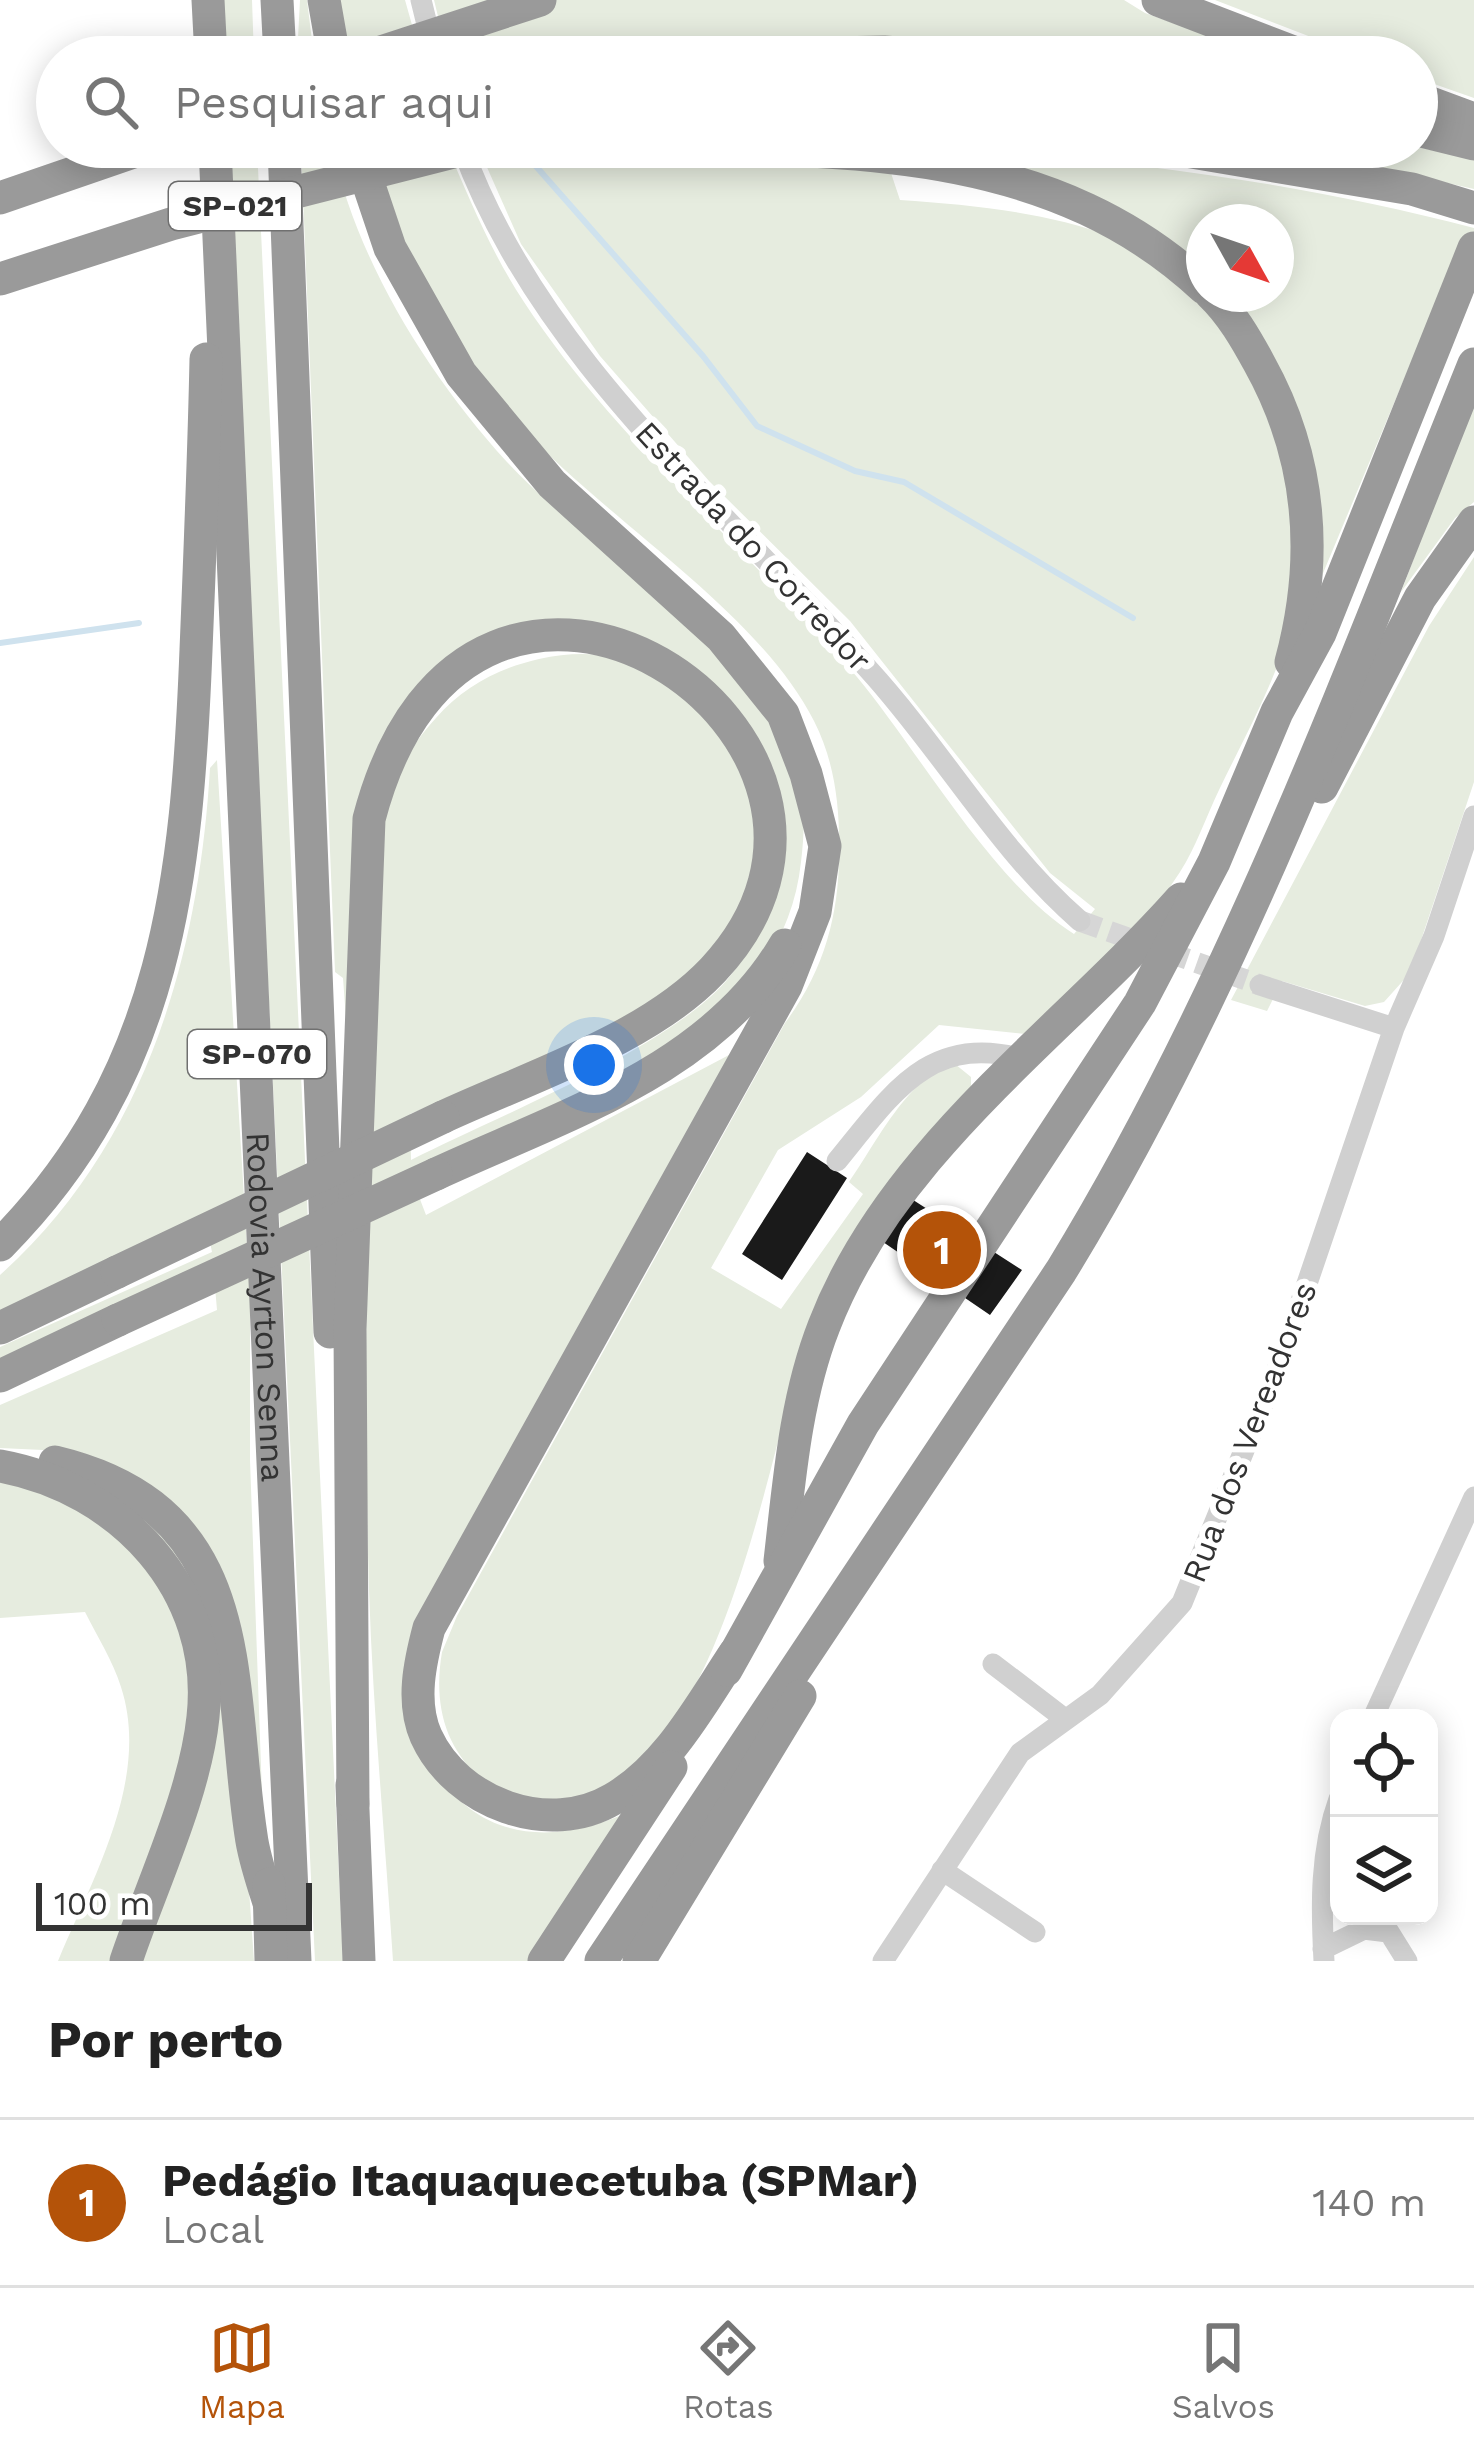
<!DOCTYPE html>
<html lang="pt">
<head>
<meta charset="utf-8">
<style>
	body { margin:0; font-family:"Work Sans",sans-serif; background:#f2f2f2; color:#222 }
	.controls { position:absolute; right:36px; bottom:36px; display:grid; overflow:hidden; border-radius:24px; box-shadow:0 6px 30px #0003 }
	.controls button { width:108px; height:108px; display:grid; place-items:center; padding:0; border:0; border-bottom:3px solid #e0e0e0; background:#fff; color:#222; font:60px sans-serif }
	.compass { position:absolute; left:1186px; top:204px; width:108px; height:108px; border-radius:50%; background:#fff; box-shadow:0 6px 30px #0003; rotate:130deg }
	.scale { position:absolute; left:36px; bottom:30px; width:276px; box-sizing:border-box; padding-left:12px; border:6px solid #333; border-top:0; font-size:33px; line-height:42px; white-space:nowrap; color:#333; -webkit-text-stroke:9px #fff; paint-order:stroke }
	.you { position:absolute; left:594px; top:1065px; width:42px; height:42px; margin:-30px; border:9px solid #fff; border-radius:50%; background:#1a73e8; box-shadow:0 0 0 18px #1a73e833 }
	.badge { display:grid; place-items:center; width:78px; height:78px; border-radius:50%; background:#b45309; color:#fff; font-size:39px; font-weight:700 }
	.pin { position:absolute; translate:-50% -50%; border:6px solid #fff; box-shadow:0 3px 12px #0006 }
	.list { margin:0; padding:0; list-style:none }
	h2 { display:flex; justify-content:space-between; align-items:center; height:156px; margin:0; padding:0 48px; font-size:51px }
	h2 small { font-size:39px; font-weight:400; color:#767676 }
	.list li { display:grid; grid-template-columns:78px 1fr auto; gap:36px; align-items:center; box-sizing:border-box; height:168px; padding:0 48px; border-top:3px solid #e0e0e0 }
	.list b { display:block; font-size:45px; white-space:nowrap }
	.list p { margin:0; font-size:39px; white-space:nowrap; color:#767676 }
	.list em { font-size:39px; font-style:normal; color:#767676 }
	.icon { flex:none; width:66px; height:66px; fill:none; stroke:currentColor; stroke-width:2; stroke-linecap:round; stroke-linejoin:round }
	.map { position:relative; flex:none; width:1474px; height:1961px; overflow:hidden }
	.search { position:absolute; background:#fff; box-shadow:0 6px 30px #0003; left:36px; right:36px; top:36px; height:132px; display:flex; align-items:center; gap:30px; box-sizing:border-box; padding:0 42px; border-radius:66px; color:#767676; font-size:45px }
	.sheet { height:324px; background:#fff }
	nav { display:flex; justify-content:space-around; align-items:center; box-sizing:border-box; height:168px; border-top:3px solid #e0e0e0; background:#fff; font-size:33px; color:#767676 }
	nav a { display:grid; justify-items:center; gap:6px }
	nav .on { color:#b45309 }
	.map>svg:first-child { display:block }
	.green { fill:#e6ecdf }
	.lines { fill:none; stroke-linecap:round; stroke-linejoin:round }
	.stream { stroke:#cfe2ee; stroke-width:6 }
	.building { fill:#1a1a1a }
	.minor-tunnel { stroke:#d6d6d6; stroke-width:21; stroke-dasharray:21 10; stroke-linecap:butt }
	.minor { stroke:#d0d0d0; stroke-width:21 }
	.highway { stroke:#9a9a9a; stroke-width:33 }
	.highway-bridge { stroke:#9a9a9a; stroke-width:33 }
	.labels { text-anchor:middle; stroke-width:12; stroke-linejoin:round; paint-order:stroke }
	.shield { fill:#fff; stroke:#707070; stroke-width:3 }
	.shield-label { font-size:30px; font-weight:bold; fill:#333 }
	.street-label { font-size:33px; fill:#333; stroke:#fff }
</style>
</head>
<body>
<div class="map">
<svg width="1474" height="1961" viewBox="0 0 1474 1961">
	<rect width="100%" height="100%" fill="#fff"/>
	<path class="green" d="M221,0H252L254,57H224Z
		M300,0H307L314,57H297Z
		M340,0H405L421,57H347Z
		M434,0H1124L1145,13L1269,57L1000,39L885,43L852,57H448Z
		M1215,0H1474V98L1417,78V57H1363Z
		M228,147H257L343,1961H315Z
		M301,147H332C358,263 428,375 507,462C591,553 768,662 799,781C806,806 804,836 801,862C794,928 760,982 710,1025C676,1054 633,1073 592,1092C533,1122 473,1152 413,1181L426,1215L746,1046C669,1181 593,1316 516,1451C483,1510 428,1588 414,1654C402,1713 420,1772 469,1808C515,1843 573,1836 624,1814L532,1961H393C385,1837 373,1713 369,1590C364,1426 366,1261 370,1097C373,1002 364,895 387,802C395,771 414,742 436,718C463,687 499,668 539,659C733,614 834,877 680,993C657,1009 626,1020 601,1031C538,1061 474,1088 410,1114L411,1160C496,1117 667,1049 726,981C767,933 786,875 777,812C742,590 435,584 371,793C347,872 352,964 348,1046L343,978L335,972Z
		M366,147H447C470,200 492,254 524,302C616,442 750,550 857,677C920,753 993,883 1074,934L1095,909L1050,873L850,621L709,481L600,356L521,244L478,147H938C1118,159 1299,182 1474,228V289L1445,281L1306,614C1311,578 1318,539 1318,503C1317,429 1272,347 1224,294H1276V222H1204V271C1102,183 1012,169 883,149L900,200C973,205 1046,212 1113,237C1167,256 1216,312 1244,360C1280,420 1300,489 1300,560C1300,641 1253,719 1219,790C1206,817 1196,847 1180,872C1141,932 1089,990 1034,1035L939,1025L861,1097L778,1150L711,1268L781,1309L863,1194L849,1182C876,1144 908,1075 955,1064L971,1077V1092C929,1130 839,1244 819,1297C770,1427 731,1768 572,1801C539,1808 505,1801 479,1777C442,1743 434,1699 442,1652L457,1616L785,1023C823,972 839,917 839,854C840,808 835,762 814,721C757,609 605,520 519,424C449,346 394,248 366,147Z
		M1288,147H1417L1474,159V189Z
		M1474,401V502L1455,518L1401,592Z
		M1474,557V782L1410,973L1384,1002L1365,1006L1282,981L1267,1011L1231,1000L1429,626Z
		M217,760L250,1294V1460L268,1961L231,1608L94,1464L43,1450L0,1448V1405L217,1310L214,1275L0,1372V1347L212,1252L205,1219L0,1320V1275C145,1145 199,957 210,768Z
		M0,1479L77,1501L161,1577L192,1660L182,1770L114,1961H58C92,1879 151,1779 121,1687C113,1661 97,1636 85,1612L0,1618Z
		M92,1482L170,1537L234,1675L254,1961H136L212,1671Z"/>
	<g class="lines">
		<path class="stream" d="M463,37L468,57
			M519,147L703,356L757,426L855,471L904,482L1133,618
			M0,643L139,623"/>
	</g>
	<path class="building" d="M807,1152L847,1178L782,1280L742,1254Z
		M893,1187L1022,1270L990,1315L864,1229Z"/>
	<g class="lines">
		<path class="minor-tunnel" d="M1080,921L1260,985"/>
		<path class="minor" d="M421,0L435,57
			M462,147C538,357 725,508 869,670C942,750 998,850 1080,921
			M1260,985L1394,1028
			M837,1161C892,1094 930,1031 1026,1060
			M993,1664L1065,1719
			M1373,1718L1474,1497
			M942,1870L1035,1932
			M1379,1916L1407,1961
			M1323,1949L1364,1929L1388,1932
			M883,1961L1020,1753L1100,1695L1182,1603L1282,1357L1394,1028L1434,936L1474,816
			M1324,1961C1321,1906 1320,1851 1339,1799"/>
		<g class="highway">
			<path d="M208,0L211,57"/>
			<path d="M277,0L280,57"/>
			<path d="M324,0L334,57"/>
			<path d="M1158,0L1306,57"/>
			<path d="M619,57L884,52L958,57"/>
			<path d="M1417,98L1474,119"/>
			<path d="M1417,130L1474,144"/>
			<path id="s1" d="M215,147L295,1961"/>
			<path d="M284,147L330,1332"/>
			<path d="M356,147L390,248L461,374L552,484L721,637L783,714L806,774L825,846L815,912L786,986L429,1628C420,1662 411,1702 426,1736C457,1804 549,1837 613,1799C668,1767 701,1704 735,1653"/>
			<path d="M618,147C825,151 1043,138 1204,288"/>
			<path d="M1162,147L1412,189L1474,208"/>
			<path d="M0,198L148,147"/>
			<path d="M1211,294C1231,313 1246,339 1259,363C1312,458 1319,558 1291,662"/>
			<path d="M1322,787L1420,598L1474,522"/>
			<path d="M436,1174C561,1116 712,1070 785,945"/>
			<path d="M0,1245C169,1075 187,876 196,650C200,553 204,456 206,359"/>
			<path d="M0,1328L117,1272"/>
			<path d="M0,1376L118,1320"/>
			<path d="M55,1462C255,1510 227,1678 251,1835C254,1859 263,1883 270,1906"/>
			<path d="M0,1466C120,1488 217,1589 203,1717C195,1795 151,1886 126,1961"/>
			<path d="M780,1561C789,1483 795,1400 824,1326C891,1151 1060,1035 1181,899"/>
			<path d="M726,1670L863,1424L1140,1003L1214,862L1277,712L1320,633L1474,248"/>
			<path d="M352,1785L359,1961"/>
			<path d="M353,1804L350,1329L369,819C470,431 929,741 713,970C648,1039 529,1077 443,1117"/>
			<path d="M269,1884L271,1961"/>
			<path d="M544,1961L671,1767"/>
			<path d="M601,1961L1061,1271C1235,987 1350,671 1474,364"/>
			<path d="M639,1961L800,1696"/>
		</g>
		<path class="highway-bridge" d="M366,57L540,0
			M0,279L171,224L473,147
			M117,1272L443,1117
			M118,1320L436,1174"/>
	</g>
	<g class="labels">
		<g class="shield">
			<rect x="169" y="182" width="132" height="48" rx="9"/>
			<rect x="188" y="1030" width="138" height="48" rx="9"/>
		</g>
		<g class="shield-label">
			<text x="235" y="216">SP-021</text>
			<text x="257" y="1064">SP-070</text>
		</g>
		<g class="street-label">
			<text transform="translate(754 546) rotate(47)" y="12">Estrada do Corredor</text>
			<text dy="12" stroke="none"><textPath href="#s1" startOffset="1161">Rodovia Ayrton Senna</textPath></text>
			<text transform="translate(1249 1432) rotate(-69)" y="12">Rua dos Vereadores</text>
		</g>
	</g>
</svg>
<div class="controls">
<button><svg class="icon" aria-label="locate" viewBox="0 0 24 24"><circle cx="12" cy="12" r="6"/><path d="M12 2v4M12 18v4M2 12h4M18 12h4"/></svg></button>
<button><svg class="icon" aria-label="layers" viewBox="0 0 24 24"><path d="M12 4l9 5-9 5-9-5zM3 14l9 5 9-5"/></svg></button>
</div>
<svg class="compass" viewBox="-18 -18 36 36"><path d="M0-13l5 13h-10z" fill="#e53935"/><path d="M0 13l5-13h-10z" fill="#767676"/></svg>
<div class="scale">100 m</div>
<div class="you"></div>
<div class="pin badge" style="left:942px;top:1250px">1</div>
<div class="search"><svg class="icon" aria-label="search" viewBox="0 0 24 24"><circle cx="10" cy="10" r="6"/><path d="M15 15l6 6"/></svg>Pesquisar aqui</div>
</div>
<section class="sheet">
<h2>Por perto<small></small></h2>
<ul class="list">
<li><span class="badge">1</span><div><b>Pedágio Itaquaquecetuba (SPMar)</b><p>Local</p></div><em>140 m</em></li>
</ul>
</section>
<nav>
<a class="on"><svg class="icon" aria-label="map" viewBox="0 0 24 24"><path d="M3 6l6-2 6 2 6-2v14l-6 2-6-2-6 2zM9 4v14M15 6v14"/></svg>Mapa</a>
<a><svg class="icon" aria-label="directions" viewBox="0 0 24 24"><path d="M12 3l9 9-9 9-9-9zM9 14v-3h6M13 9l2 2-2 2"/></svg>Rotas</a>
<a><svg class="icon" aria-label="saved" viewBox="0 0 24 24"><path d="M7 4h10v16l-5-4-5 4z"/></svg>Salvos</a>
</nav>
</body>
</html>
